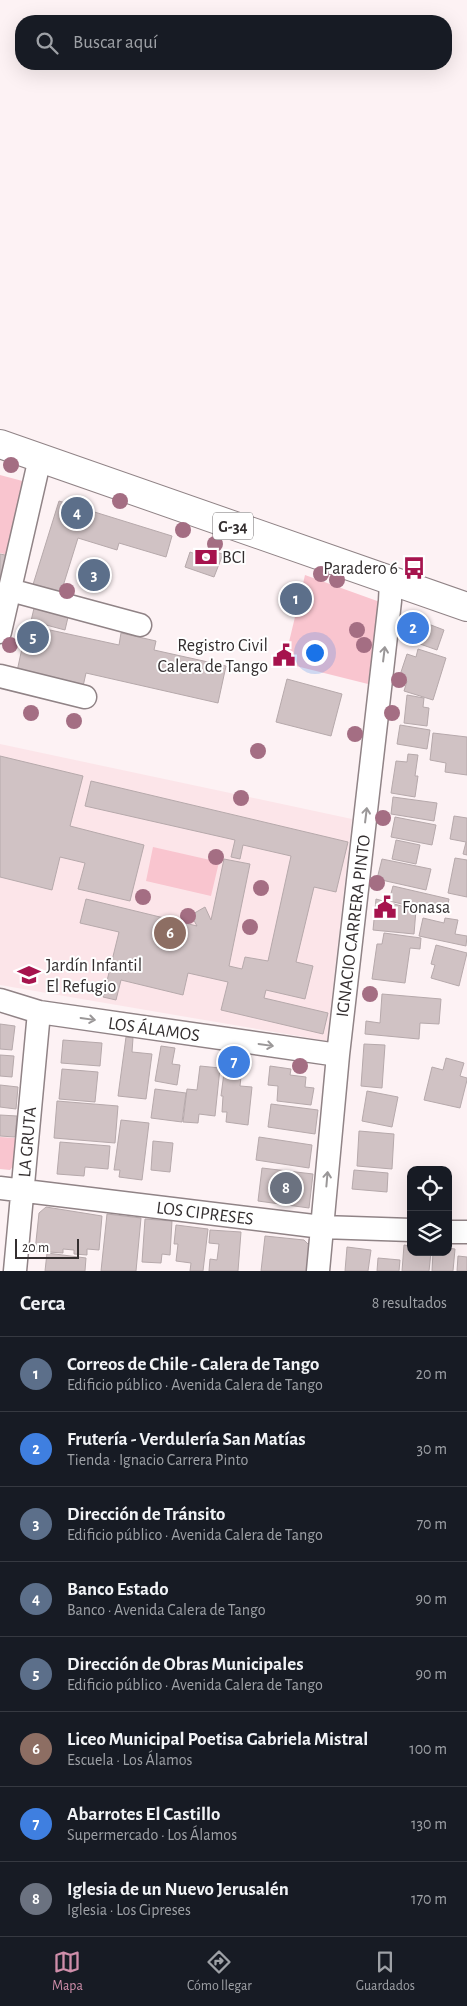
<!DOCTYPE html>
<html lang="es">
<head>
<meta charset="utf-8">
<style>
	body { margin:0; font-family:"Alegreya Sans",sans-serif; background:#242831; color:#f1f3f6 }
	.controls { position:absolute; right:15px; bottom:15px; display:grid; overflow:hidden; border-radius:10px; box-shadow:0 5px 20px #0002 }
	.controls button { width:45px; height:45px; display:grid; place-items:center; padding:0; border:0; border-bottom:1px solid #363941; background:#171b24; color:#f1f3f6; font:25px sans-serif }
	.scale { position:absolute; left:15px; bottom:12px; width:64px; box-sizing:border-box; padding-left:5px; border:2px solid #342f30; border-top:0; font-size:14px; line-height:18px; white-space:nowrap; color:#342f30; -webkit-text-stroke:4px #fff; paint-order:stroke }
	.you { position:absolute; left:314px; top:652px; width:18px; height:18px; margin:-12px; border:4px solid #fff; border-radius:50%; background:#1a73e8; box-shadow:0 0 0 8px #1a73e833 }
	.badge { display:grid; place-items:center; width:32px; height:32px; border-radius:50%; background:#cf8eaa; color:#fff; font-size:16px; font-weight:700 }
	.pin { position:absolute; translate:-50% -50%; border:2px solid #fff; box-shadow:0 1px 5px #0006 }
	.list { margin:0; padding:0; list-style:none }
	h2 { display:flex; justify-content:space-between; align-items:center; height:65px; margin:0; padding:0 20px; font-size:21px }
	h2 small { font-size:16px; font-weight:400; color:#9ea1a6 }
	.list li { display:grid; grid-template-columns:32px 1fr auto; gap:15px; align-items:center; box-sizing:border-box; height:75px; padding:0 20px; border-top:1px solid #363941 }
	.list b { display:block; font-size:19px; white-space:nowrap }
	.list p { margin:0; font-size:16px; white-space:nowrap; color:#9ea1a6 }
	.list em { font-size:16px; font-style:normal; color:#9ea1a6 }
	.icon { flex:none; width:28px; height:28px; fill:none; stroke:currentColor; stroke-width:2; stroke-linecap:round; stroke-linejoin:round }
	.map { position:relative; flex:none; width:467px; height:1271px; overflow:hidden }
	.search { position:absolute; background:#171b24; box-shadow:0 5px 20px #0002; left:15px; right:15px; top:15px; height:55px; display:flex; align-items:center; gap:12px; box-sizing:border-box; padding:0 18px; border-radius:20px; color:#9ea1a6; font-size:19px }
	.sheet { height:665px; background:#171b24 }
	nav { display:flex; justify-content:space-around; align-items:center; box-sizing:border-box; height:70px; border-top:1px solid #363941; background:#171b24; font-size:14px; color:#9ea1a6 }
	nav a { display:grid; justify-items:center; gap:2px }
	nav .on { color:#cf8eaa }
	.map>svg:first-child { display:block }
	.built { fill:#fce5e9 }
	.green { fill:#f9c5cf }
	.building { fill:#d0c2c4; stroke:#b6a9ab }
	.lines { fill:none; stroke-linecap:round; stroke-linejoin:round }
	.minor-casing { stroke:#908386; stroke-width:25 }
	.major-casing { stroke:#908386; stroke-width:30 }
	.minor { stroke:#fff; stroke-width:22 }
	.major { stroke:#fff; stroke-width:28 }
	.tree { fill:#a46e83 }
	.oneway { stroke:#9a9798 }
	.labels { text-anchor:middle; stroke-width:4; stroke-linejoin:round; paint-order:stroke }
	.shield { fill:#fff; stroke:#716d6e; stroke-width:1 }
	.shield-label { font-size:16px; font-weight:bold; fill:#342f30 }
	.poi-label { font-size:18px; fill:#342f30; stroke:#fff; text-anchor:start }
	.street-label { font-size:18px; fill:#342f30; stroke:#fff }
</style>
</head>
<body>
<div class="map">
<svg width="467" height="1271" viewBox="0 0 467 1271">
	<rect width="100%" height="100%" fill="#fdf2f4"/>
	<path class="built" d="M0,744L352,819L327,1041L0,985Z"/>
	<path class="green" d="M0,475L30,483L11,556L0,553Z
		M305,575L380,602L368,684L284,663Z
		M153,847L219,862L211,896L146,881Z
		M0,1137L17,1138L15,1164L10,1170L0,1169Z"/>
	<path class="building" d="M59,501L172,536L166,557L119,543L117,550L78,538L59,599L31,591Z
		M190,552L212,560L215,552L223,554L214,577L185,567Z
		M0,554L10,556L0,596Z
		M35,604L69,613L65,630L31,621Z
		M410,617L444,630L437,650L403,638Z
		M27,625L119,645L121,633L156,641L154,650L226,666L218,703L86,673L82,691L16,676Z
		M418,649L446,658L433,700L404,691L407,681L399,678L407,654L416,657Z
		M287,679L342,694L331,736L276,722Z
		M407,695L424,698L423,707L429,708L427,726L404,723Z
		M400,725L430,730L427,749L397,744Z
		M433,733L467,737V775L445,772L446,763L430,760Z
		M408,754L418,755L415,776H418L415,797L391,793L396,761L407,762Z
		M0,756L83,776L70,826L144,845L130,901L78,889L85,863L60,857L52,890L0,877Z
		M91,781L348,842L336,892L314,887L296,962L313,966L305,999L266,990L264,998L328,1013L323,1034L221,1010L228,982L188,973L183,995L121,980L116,1000L103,997L119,932L80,923L86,899L197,926L191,915L205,907L211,920L224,859L250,864L229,966L242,969L245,957L268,961L291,856L243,845L240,859L231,857L235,840L85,806Z
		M393,797L437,803L434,821L391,814Z
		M454,816L467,818V855L463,854L466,842L450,839Z
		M395,817L436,825L432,845L391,837Z
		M396,840L420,845L416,864L392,859Z
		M455,858L467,860V897L448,893Z
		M382,859L431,869L426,890L377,879Z
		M393,886L449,899L446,914L389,901Z
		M376,899L416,910L414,934L373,930Z
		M423,918L444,923L445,918L458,920L455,934L467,936L466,946L419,936Z
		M384,933L421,938L420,949L410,948L405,983L372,979L377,944H382Z
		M436,945L467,953L459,986L431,978L435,965L431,964Z
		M382,994L441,999L439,1024L420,1023L419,1039L365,1034L366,1021L380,1023Z
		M0,1024L15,1026L12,1050L0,1049Z
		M126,1037L133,1038L132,1052L152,1054L146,1099L118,1096Z
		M63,1040L102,1043L100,1066L61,1063Z
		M364,1044L385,1045L382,1088L361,1086Z
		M161,1046L175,1048L172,1064L180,1065L177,1085L155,1081Z
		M0,1055L14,1056L12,1077L0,1076Z
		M226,1057L243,1059L240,1086L252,1087L248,1125L226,1122L227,1112H222L223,1096H221Z
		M446,1058L464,1063L460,1076L467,1078V1080L460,1108L424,1100L432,1067L443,1070Z
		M200,1066L220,1068L215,1116L199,1114L198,1123L183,1122L187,1089L197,1090Z
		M270,1066L291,1069L290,1075L306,1077L305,1087L314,1088L311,1105L277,1101L278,1086L268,1085Z
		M62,1069L98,1072L95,1102L59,1099Z
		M0,1085L18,1087L16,1109L0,1107Z
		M155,1089L186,1093L182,1122L151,1118Z
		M367,1091L398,1097L392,1127L362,1121Z
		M57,1101L118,1106L115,1143L54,1138Z
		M271,1104L318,1110L315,1134L268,1127Z
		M0,1115L17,1116L15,1137L0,1136Z
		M121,1120L149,1123L142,1180L119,1177L120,1170H114Z
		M359,1131L394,1134L392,1169L357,1166Z
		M259,1137L312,1145L309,1168L256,1160Z
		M153,1141L173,1143L170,1172L151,1170Z
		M60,1142L110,1146L108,1169L85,1167L84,1176L57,1174Z
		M262,1168L313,1174L309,1208L258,1201Z
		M354,1170L388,1173L387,1192L352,1189Z
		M46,1207L102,1216L99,1250L87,1249V1255L74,1254V1250L63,1249V1253L35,1251L39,1213Z
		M107,1214L141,1218L136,1271H101Z
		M145,1219L172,1221L170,1255L162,1254L161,1263L142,1262Z
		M176,1225L208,1229L203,1271H190L191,1263L176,1261L178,1244H174Z
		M210,1230L241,1232L238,1271H209L210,1259L217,1260L219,1244L209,1243Z
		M265,1236L304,1240L312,1248L309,1271H261Z
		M404,1245L411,1246V1252H431L429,1271H402Z
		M347,1247L371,1250L368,1271H345Z
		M448,1248L455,1249L453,1271H432L433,1252H448Z
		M47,1253L86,1258L85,1271H45Z
		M458,1256L467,1257V1271H457Z
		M378,1258L400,1260L399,1271H377Z"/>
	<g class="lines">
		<defs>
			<path id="minor" d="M10,590L140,625
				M0,632L40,458
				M0,676L85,697
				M0,1000L39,1012L338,1055
				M0,1188L322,1227L411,1230
				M448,1232H467
				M15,1271L39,1012
				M318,1271L338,1055L390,601L391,581"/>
			<path id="major" d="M0,444L467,607"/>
		</defs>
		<use href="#minor" class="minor-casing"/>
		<use href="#major" class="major-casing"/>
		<use href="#minor" class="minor"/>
		<use href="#major" class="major"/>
	</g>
	<g class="tree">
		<circle cx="11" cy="465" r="8"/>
		<circle cx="120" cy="501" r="8"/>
		<circle cx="183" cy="530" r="8"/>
		<circle cx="215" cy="544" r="8"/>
		<circle cx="321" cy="574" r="8"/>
		<circle cx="102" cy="575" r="8"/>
		<circle cx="337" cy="580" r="8"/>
		<circle cx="67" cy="591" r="8"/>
		<circle cx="357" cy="630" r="8"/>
		<circle cx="10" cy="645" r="8"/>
		<circle cx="364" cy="645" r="8"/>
		<circle cx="399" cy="680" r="8"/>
		<circle cx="31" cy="713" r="8"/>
		<circle cx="392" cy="713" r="8"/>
		<circle cx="74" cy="721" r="8"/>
		<circle cx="355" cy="734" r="8"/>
		<circle cx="258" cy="751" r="8"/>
		<circle cx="241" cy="798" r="8"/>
		<circle cx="383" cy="818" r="8"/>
		<circle cx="216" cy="857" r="8"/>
		<circle cx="377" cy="883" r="8"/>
		<circle cx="261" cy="888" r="8"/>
		<circle cx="143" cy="897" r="8"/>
		<circle cx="188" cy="916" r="8"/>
		<circle cx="250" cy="927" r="8"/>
		<circle cx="370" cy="994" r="8"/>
		<circle cx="300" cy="1066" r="8"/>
	</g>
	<defs><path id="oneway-shaft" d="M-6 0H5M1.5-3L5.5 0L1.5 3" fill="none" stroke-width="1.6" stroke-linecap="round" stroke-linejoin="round" transform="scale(1.25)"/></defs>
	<g class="oneway">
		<use href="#oneway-shaft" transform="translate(384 654) rotate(-83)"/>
		<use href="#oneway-shaft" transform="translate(366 815) rotate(-83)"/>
		<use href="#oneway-shaft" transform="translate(88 1019) rotate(8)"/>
		<use href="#oneway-shaft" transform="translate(266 1045) rotate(8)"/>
		<use href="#oneway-shaft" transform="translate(327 1179) rotate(-85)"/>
	</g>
	<defs>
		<symbol id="bank-bare" viewBox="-9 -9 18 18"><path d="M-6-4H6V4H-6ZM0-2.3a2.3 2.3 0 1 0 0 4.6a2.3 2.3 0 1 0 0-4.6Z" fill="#a6134d" stroke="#fff" stroke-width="2.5" paint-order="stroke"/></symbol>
		<symbol id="bus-bare" viewBox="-9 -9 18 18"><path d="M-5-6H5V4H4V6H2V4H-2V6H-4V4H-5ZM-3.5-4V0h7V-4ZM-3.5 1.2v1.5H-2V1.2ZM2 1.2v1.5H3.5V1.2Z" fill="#a6134d" stroke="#fff" stroke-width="2.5" paint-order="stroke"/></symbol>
		<symbol id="civic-bare" viewBox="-9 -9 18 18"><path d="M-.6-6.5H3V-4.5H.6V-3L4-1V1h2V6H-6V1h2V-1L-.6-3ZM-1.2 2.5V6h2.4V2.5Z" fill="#a6134d" stroke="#fff" stroke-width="2.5" paint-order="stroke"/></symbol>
		<symbol id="school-bare" viewBox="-9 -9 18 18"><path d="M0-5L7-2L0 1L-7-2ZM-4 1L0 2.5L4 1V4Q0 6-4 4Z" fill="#a6134d" stroke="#fff" stroke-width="2.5" paint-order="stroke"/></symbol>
	</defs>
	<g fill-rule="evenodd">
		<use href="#bank-bare" x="190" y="541" width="32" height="32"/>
		<use href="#bus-bare" x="398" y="552" width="32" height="32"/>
		<use href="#civic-bare" x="268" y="639" width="32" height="32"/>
		<use href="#civic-bare" x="369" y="891" width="32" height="32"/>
		<use href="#school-bare" x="13" y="959" width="32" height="32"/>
	</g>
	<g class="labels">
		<rect class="shield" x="213" y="512.5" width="40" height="27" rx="4"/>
		<g class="shield-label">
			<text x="233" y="532">G-34</text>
		</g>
		<g class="poi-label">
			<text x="222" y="563">BCI</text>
			<text x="398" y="574" text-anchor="end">Paradero 6</text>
			<text x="268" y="651" text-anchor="end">Registro Civil<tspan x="268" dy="21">Calera de Tango</tspan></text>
			<text x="402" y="913">Fonasa</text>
			<text x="46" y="971">Jardín Infantil<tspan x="46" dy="21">El Refugio</tspan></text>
		</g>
		<g class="street-label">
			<text transform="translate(353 926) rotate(-83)" y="6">IGNACIO CARRERA PINTO</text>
			<text transform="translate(154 1029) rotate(8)" y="6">LOS ÁLAMOS</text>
			<text transform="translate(27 1142) rotate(-85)" y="6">LA GRUTA</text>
			<text transform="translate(205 1213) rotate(7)" y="6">LOS CIPRESES</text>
		</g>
	</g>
</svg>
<div class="controls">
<button><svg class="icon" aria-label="locate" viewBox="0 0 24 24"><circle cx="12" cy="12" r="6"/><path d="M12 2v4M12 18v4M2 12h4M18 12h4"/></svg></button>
<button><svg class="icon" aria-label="layers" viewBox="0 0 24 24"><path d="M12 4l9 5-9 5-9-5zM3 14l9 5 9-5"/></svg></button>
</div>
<div class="scale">20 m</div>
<div class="you"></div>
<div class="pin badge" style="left:296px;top:599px;background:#5c6f8a">1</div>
<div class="pin badge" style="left:413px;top:628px;background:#3f7fe0">2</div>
<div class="pin badge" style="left:94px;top:575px;background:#5c6f8a">3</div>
<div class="pin badge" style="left:77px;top:513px;background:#5c6f8a">4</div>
<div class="pin badge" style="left:33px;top:637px;background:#5c6f8a">5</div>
<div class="pin badge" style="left:170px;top:933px;background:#8d6e63">6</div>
<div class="pin badge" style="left:234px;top:1062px;background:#3f7fe0">7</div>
<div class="pin badge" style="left:286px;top:1188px;background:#6b7280">8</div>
<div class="search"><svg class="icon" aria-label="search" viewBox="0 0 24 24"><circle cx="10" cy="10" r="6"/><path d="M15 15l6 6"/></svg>Buscar aquí</div>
</div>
<section class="sheet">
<h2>Cerca<small>8 resultados</small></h2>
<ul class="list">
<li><span class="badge" style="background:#5c6f8a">1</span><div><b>Correos de Chile - Calera de Tango</b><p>Edificio público · Avenida Calera de Tango</p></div><em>20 m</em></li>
<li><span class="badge" style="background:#3f7fe0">2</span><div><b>Frutería - Verdulería San Matías</b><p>Tienda · Ignacio Carrera Pinto</p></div><em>30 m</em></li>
<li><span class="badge" style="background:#5c6f8a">3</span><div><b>Dirección de Tránsito</b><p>Edificio público · Avenida Calera de Tango</p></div><em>70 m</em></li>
<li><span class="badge" style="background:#5c6f8a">4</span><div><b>Banco Estado</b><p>Banco · Avenida Calera de Tango</p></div><em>90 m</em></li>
<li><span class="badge" style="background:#5c6f8a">5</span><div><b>Dirección de Obras Municipales</b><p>Edificio público · Avenida Calera de Tango</p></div><em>90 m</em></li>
<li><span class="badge" style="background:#8d6e63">6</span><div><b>Liceo Municipal Poetisa Gabriela Mistral</b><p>Escuela · Los Álamos</p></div><em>100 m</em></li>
<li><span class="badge" style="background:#3f7fe0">7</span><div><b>Abarrotes El Castillo</b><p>Supermercado · Los Álamos</p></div><em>130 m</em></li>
<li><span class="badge" style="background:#6b7280">8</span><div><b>Iglesia de un Nuevo Jerusalén</b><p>Iglesia · Los Cipreses</p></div><em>170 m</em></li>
</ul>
</section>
<nav>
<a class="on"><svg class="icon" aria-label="map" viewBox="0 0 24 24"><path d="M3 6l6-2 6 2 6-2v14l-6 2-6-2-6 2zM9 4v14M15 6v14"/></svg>Mapa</a>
<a><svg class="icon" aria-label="directions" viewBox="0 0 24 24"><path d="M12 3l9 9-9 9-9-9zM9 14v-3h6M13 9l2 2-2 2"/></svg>Cómo llegar</a>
<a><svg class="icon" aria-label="saved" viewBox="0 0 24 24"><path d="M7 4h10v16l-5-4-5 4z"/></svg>Guardados</a>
</nav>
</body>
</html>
